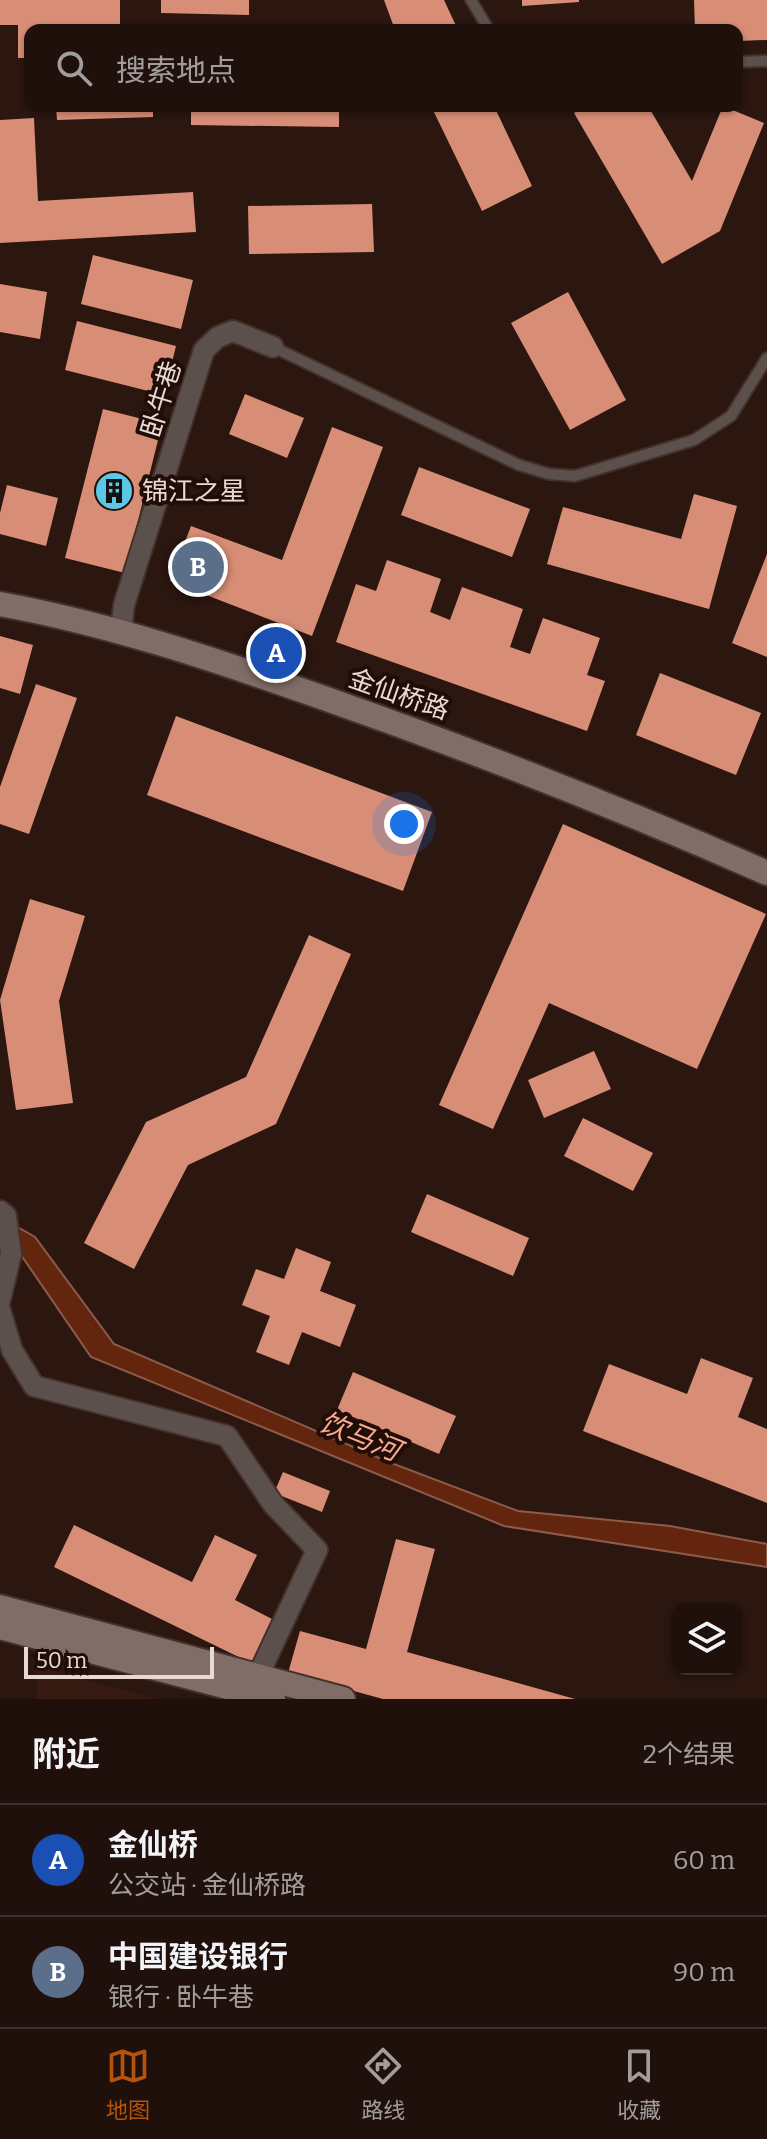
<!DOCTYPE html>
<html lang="zh">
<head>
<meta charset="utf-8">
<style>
	body { margin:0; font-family:Bitter,"Noto Sans SC",serif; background:#2d1e1a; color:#f1f3f6 }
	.controls { position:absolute; right:24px; bottom:24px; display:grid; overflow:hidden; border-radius:16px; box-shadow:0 2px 6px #0004 }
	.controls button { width:72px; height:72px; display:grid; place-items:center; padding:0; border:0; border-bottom:2px solid #3d302d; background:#20100c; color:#f1f3f6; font:40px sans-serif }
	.scale { position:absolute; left:24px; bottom:20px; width:190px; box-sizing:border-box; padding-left:8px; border:4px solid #e8d9d4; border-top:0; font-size:22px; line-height:28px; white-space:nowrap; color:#e8d9d4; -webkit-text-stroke:6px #210d07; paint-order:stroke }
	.you { position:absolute; left:404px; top:824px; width:28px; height:28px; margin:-20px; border:6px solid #fff; border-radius:50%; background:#1a73e8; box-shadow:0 0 0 12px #1a73e833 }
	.badge { display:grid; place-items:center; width:52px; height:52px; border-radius:50%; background:#b45309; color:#fff; font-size:26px; font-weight:700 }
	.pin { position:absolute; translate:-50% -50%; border:4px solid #fff; box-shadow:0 2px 8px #0006 }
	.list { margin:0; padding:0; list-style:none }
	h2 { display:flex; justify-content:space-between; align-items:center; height:104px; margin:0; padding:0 32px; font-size:34px }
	h2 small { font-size:26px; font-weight:400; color:#a29d9d }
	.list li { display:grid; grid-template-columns:52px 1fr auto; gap:24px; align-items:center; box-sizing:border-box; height:112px; padding:0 32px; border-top:2px solid #3d302d }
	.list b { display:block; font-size:30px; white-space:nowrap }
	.list p { margin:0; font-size:26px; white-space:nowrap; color:#a29d9d }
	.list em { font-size:26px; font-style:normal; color:#a29d9d }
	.icon { flex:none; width:44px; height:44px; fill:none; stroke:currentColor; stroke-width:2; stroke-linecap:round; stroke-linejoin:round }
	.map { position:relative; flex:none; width:767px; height:1699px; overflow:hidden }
	.search { position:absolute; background:#20100c; box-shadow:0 2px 6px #0004; left:24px; right:24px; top:24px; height:88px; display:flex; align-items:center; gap:20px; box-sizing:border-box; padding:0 28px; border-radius:16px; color:#a29d9d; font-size:30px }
	.sheet { height:328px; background:#20100c }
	nav { display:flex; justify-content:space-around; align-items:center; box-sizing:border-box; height:112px; border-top:2px solid #3d302d; background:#20100c; font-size:22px; color:#a29d9d }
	nav a { display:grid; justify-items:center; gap:4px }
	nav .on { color:#b45309 }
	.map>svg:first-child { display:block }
	.built { fill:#361b12 }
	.water { fill:#64250f; stroke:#8c5b4a; stroke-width:2 }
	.building { fill:#d88e76 }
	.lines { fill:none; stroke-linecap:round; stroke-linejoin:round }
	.lane-casing { stroke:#45312b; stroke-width:14 }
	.street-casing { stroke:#45312b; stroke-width:24 }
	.secondary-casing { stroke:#45312b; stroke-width:28 }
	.lane { stroke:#5c504d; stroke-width:10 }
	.street { stroke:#5c504d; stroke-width:20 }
	.secondary { stroke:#806d68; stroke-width:24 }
	.labels { text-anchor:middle; stroke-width:8; stroke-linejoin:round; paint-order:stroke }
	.street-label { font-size:26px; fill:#e8d9d4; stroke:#210d07 }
	.poi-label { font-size:26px; fill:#e8d9d4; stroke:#210d07; text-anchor:start }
	.water-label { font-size:28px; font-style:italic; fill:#f9a98f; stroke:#210d07 }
</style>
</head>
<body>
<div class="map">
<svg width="767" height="1699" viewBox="0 0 767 1699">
	<rect width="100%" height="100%" fill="#2b1610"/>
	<path class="built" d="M36,1666L156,1699H37Z"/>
	<path class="water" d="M0,1217L35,1237L114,1344L386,1461L518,1511L670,1526L767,1544V1567L504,1526L91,1357L19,1252Z"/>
	<path class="building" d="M0,0H120V24H55V30H30V58H18V25H0Z
		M161,0H249V15L161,13Z
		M384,0H444L458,30H395Z
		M522,0H579V2L522,6Z
		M694,0H767V40L737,41V30H695Z
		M56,106H153V117L57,120Z
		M191,106H339V127L191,125Z
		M431,106H494L532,186L482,211Z
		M586,106H648L692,181L723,106L764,123L720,231L662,264L574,113Z
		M34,118L38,201L193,192L196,232L0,243V120Z
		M372,204L374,252L249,254L248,206Z
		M93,255L193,280L181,329L81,304Z
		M0,284L47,292L40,339L0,332Z
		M568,292L626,400L570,430L511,323Z
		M77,321L176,346L164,395L65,370Z
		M245,394L304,418L287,458L229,434Z
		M103,409L162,424L125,573L65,558Z
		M332,427L383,447L312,636L170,581L191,526L282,560Z
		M419,467L530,509L512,557L401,515Z
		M7,485L58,498L46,546L0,534V513Z
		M694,494L737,506L709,609L547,564L563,507L681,539Z
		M767,554V657L732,643Z
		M387,560L441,579L430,612L450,620L462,587L523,609L510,647L530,654L543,618L600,638L587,675L605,681L587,731L336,642L356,584L376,591Z
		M0,636L33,645L20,694L0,688Z
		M660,673L761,713L736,775L636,735Z
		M36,684L77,698L29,834L0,824V787Z
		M176,716L432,812L403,891L147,795Z
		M563,824L766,914L697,1069L549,1003L493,1129L439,1105Z
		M30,899L85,916L59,1001L73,1103L16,1110L0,1000Z
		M309,935L351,954L276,1124L188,1165L134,1269L84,1243L146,1122L246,1077Z
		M594,1051L611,1089L544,1118L528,1080Z
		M583,1118L653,1153L633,1191L564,1156Z
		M427,1194L529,1238L513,1276L411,1232Z
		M296,1248L331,1262L320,1291L356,1305L340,1347L302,1332L289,1365L256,1352L270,1316L242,1305L256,1269L284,1279Z
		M701,1358L753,1378L738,1417L767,1429V1503L583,1431L609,1364L687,1394Z
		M353,1372L456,1416L439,1454L337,1410Z
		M283,1472L330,1491L322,1512L274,1493Z
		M74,1525L192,1582L215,1535L257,1555L235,1600L272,1619L251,1663L54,1567Z
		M396,1539L435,1549L407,1652L575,1699H383L288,1673L300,1631L366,1649Z"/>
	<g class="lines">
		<defs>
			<path id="lane" d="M471,0L489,30
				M737,62L767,61
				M273,347L519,465L549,474L575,476L694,440L731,416L767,358"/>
			<path id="street" d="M121,632L124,605L204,350L218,337L233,331L273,347
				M0,1211L6,1216L11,1254L0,1300
				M0,1310L12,1350L34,1386L227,1436L273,1504L317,1550L258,1676"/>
			<path id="secondary" d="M0,604C110,624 216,660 321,697C472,750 620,808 767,873
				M0,1607L343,1699
				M0,1627L273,1699"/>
		</defs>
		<use href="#lane" class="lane-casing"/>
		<use href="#street" class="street-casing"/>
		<use href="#secondary" class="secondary-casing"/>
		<use href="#lane" class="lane"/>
		<use href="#street" class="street"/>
		<use href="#secondary" class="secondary"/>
	</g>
	<defs>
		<symbol id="building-disc" viewBox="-11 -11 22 22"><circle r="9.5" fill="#5ac8e6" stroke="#210d07"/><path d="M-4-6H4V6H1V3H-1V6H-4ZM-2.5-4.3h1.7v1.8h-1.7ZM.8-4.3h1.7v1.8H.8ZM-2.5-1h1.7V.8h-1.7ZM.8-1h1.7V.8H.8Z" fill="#111"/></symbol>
	</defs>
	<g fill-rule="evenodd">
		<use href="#building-disc" x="92" y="469" width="44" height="44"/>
	</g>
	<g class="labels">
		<g class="street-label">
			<text transform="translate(161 399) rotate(-73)" y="9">卧牛巷</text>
			<text transform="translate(399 694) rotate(19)" y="9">金仙桥路</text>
		</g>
		<g class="poi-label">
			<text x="142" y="500">锦江之星</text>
		</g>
		<g class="water-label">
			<text transform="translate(360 1436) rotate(22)" y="10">饮马河</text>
		</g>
	</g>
</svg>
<div class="controls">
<button><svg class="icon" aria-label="layers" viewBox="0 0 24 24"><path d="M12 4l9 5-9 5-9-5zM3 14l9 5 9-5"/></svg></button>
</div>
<div class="scale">50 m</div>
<div class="you"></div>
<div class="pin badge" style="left:276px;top:653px;background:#1a4fb4">A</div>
<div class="pin badge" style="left:198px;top:567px;background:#5c6f8a">B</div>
<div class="search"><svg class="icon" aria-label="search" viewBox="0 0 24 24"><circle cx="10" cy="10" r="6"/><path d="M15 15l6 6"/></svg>搜索地点</div>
</div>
<section class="sheet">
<h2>附近<small>2个结果</small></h2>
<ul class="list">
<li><span class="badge" style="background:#1a4fb4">A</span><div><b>金仙桥</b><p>公交站 · 金仙桥路</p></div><em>60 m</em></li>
<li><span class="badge" style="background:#5c6f8a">B</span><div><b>中国建设银行</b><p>银行 · 卧牛巷</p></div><em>90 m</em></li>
</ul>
</section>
<nav>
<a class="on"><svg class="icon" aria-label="map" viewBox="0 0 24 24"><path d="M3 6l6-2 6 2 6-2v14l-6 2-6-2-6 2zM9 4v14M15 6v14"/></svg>地图</a>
<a><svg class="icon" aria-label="directions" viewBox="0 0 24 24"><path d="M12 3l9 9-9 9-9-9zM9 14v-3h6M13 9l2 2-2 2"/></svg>路线</a>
<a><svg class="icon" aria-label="saved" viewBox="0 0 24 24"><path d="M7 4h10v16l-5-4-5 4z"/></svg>收藏</a>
</nav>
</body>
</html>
